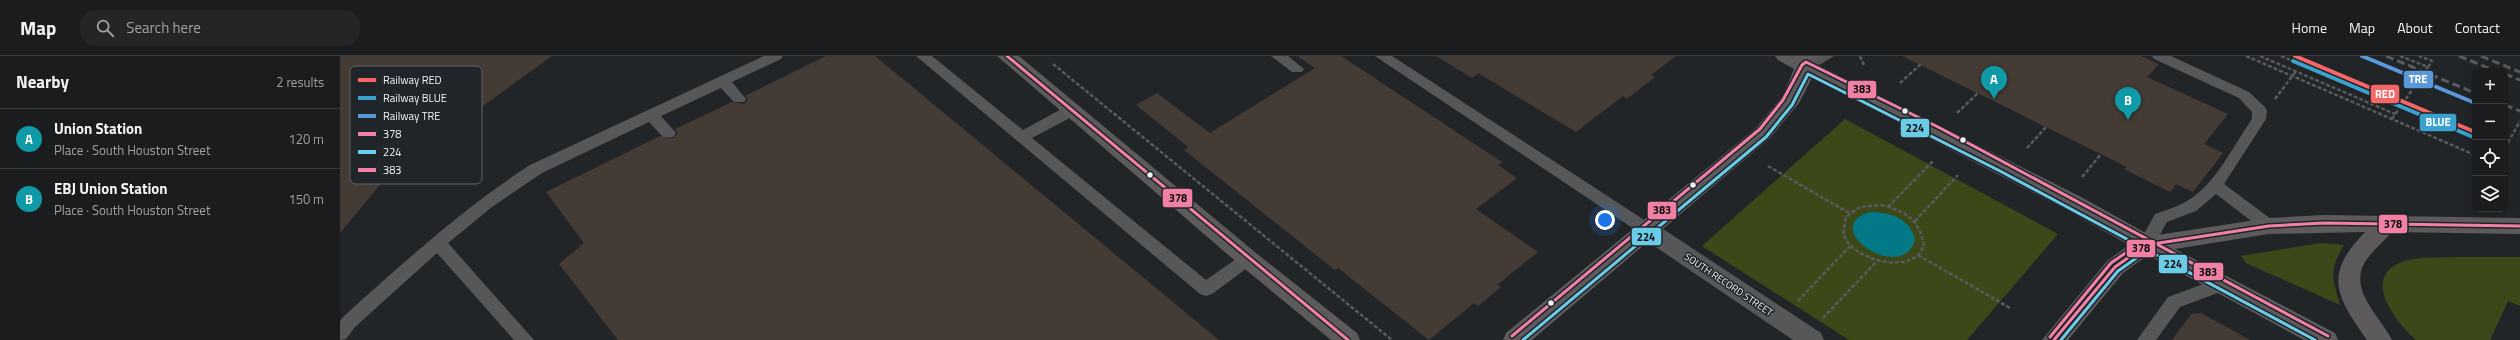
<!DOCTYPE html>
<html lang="en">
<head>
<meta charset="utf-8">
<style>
	body { margin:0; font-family:"Titillium Web",sans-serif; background:#232527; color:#f1f3f6 }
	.controls { position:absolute; right:12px; top:12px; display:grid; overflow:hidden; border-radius:8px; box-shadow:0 2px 10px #0003 }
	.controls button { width:36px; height:36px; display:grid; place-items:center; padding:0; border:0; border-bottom:1px solid #383a3c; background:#1a1c1e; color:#f1f3f6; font:20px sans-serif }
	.you { position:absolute; left:1265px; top:164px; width:14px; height:14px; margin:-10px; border:3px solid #fff; border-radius:50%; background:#1a73e8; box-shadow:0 0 0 6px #1a73e833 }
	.badge { display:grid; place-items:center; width:26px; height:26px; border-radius:50%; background:#a7aaad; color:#fff; font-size:13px; font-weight:700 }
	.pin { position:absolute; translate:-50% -33px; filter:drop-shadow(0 1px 2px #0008) }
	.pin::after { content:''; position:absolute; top:21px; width:14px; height:12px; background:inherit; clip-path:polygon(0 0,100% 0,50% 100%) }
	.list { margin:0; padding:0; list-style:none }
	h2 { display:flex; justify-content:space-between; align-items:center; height:52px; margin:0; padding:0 16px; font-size:17px }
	h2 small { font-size:13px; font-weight:400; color:#9fa1a4 }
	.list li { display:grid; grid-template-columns:26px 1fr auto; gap:12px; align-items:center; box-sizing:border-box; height:60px; padding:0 16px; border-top:1px solid #383a3c }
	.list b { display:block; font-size:15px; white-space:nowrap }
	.list p { margin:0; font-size:13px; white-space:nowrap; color:#9fa1a4 }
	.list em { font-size:13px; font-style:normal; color:#9fa1a4 }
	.icon { flex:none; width:22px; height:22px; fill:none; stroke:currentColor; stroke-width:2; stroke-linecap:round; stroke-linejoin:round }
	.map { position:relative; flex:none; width:2180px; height:284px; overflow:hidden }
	header { display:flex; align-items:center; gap:24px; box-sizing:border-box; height:56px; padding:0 20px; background:#1a1c1e; border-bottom:1px solid #383a3c }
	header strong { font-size:19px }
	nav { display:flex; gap:22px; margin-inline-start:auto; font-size:14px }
	.search { width:280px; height:36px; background:#232527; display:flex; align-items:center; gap:10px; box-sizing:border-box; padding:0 14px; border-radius:16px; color:#9fa1a4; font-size:15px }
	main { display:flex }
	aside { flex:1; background:#1a1c1e }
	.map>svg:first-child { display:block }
	.green { fill:#3d4819 }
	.water { fill:#037886 }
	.building { fill:#443b35 }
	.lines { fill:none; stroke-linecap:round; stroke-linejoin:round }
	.path { stroke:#585b5d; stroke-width:2.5; stroke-dasharray:4 2; stroke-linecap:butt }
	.lane { fill:#565759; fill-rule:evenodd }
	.street { fill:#565759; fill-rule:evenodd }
	.secondary { fill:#5c5a5c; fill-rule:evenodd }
	.rail { stroke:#585b5d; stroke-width:3; stroke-dasharray:8 4; stroke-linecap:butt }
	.bus-1-casing { stroke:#20252a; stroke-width:6 }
	.bus-2-casing { stroke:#20252a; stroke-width:6 }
	.bus-3-casing { stroke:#20252a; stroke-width:6 }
	.bus-1 { stroke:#f280a4; stroke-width:3 }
	.bus-2 { stroke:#6bcce7; stroke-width:3 }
	.bus-3 { stroke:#f280a4; stroke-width:3 }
	.rail-1-casing { stroke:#20252a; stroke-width:7 }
	.rail-2-casing { stroke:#20252a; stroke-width:7 }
	.rail-3-casing { stroke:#20252a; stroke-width:7 }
	.rail-1 { stroke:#f56666; stroke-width:4 }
	.rail-2 { stroke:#3ba2cd; stroke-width:4 }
	.rail-3 { stroke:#5a98d8; stroke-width:4 }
	.bus-dot { fill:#eef1f4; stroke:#20252a; stroke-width:1.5 }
	.labels { text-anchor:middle; stroke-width:3; stroke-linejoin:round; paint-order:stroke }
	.street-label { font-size:10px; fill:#eef1f4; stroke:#20252a }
	.key { fill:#20252a; stroke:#5e6267; stroke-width:1 }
	.key-label { font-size:11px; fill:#eef1f4 }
	.line-badge { stroke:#20252a; stroke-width:1.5 }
	.badge-label { font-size:11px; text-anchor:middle; font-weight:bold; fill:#fff }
	.pale-badge-label { font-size:11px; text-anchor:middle; font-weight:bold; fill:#111 }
</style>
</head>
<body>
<header>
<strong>Map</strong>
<div class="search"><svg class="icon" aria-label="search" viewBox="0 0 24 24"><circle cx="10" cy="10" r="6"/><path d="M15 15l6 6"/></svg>Search here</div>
<nav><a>Home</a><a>Map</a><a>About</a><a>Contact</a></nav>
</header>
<main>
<aside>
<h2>Nearby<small>2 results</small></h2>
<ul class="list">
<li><span class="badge" style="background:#0f9aa8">A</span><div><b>Union Station</b><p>Place · South Houston Street</p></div><em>120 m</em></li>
<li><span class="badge" style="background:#0f9aa8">B</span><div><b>EBJ Union Station</b><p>Place · South Houston Street</p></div><em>150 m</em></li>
</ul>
</aside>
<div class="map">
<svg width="2180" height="284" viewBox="0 0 2180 284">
	<rect width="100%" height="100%" fill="#222528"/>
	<path class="green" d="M1505,63L1718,178L1627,284H1509L1362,190Z
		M1981,187L2004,189C1989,214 1992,222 2000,249L1906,207L1901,200Z
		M2117,201H2180V250L2168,245L2150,284H2076C2055,266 2019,219 2065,205C2081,200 2100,202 2117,201Z"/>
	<path class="water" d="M1530,156C1550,156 1570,162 1575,184C1562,229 1477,172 1530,156Z"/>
	<path class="building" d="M0,0H212L49,118L0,177Z
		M486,0H535L879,284H278L219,208L244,187L206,136L320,80L333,82L338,77L335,73L392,46L404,48L408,43L405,40Z
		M957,0H1001L1162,106L1158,109L1177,122L1136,153L1198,196L1157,229L1161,231L1138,250L1134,247L1089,284L998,212L995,214L844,94L848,91L796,49L817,37L870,77L975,12Z
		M1096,0H1336L1311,19L1315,21L1287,43L1283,40L1236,76L1138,17L1132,22Z
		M1562,0H1801L1819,8L1807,21L1888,58L1864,88L1883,97L1853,136L1836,128L1830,136L1784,113L1787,111Z
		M1861,257L1910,284H1832L1851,258Z"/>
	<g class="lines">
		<path class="path" d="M1520,0L1524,9
			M1906,0L2135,99
			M1920,0L2055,58
			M1941,0L2061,51
			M2060,0L2088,11L2092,5L2079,0
			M713,8L1052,284
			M1560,27L1582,7
			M1935,43L1956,15
			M1617,57L1638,37
			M2052,63L2088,11
			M1687,92L1706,71
			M2165,92L2180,65
			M1428,110L1509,157
			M1742,121L1761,98
			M1541,149C1567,156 1579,163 1584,190C1582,193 1580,198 1577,200C1558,215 1512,202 1504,179C1503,175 1505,166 1506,161L1520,151Z
			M1548,151L1593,105
			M1575,165L1618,119
			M1578,199L1670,252
			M1458,245L1511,189
			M1483,262L1537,205"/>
		<path class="lane" d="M424,0H443L441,3L392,26L406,43L404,46H394L381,32L321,60L336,77L333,81H323L309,66L202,117L152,151L108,187L194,284H174L97,197L15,271L6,283L0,284V265L3,261C63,207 122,153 190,109Z
			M576,0H592L683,74L727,50H737L739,54L737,58L692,82L866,224L902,199L908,197L914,199L916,203L914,207L872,238L866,240L860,238Z
			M931,0H948L964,13L962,16H952Z
			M1035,0H1052L1312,169L1314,173L1312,177L1306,179L1300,177Z
			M1476,0H1494L1471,14H1461L1459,11Z
			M1812,0H1831L1909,36L1925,51L1927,55L1926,63L1884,128L1935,166L1937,170L1935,174H1923L1876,138L1856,155L1827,166L1812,193L1806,195L1800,193L1798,189L1815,158C1826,154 1837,151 1847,145C1876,128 1893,90 1912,63V56L1899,42L1814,3Z
			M1880,222L1886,224L1889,229L1886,234L1840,251L1816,284H1797L1828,241Z"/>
		<path class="street" d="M1306,165L1314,167L1481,277L1484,284H1453L1298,179L1295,173L1298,167Z"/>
		<path class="secondary" d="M657,0H679L916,197L1017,277L1020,284H991L900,209Z
			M1435,0H1476L1475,7L1743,142L1811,180L1929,162L1984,159L2180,162V178L2052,176C2043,186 2032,195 2025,206C2008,234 2041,262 2052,284H2027C1996,240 1983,219 2025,176L1929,178L1835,193L1995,277L1998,284H1964L1808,199L1783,217L1728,284H1702L1767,205L1789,189L1727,154L1472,22L1459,47L1430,82L1192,284H1163L1166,277L1416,72L1443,39L1454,13L1438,4Z"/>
		<path class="rail" d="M2046,0L2135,37
			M2119,0L2156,15
			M2141,0L2180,16
			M2165,18L2180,24
			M2165,49L2180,55"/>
		<defs>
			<path id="bus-1" d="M667,0L1008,284
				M1714,284L1775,211L1806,189L1929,170L1984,167L2180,170"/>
			<path id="bus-2" d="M1183,284L1426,81L1452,49L1468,18L1660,115L1975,284
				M1721,284L1778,215L1809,193"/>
			<path id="bus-3" d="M1172,280L1420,73L1443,44L1462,9L1466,6L1600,72L1988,280
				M1710,281L1771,207L1803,185"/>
		</defs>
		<use href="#bus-1" class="bus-1-casing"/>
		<use href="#bus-2" class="bus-2-casing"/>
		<use href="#bus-3" class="bus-3-casing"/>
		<use href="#bus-1" class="bus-1"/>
		<use href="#bus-2" class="bus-2"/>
		<use href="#bus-3" class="bus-3"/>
		<defs>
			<path id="rail-1" d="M1955,0L2135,76"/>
			<path id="rail-2" d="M1953,5L2133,81"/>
			<path id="rail-3" d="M2022,0L2135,47"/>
		</defs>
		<use href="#rail-1" class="rail-1-casing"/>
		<use href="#rail-2" class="rail-2-casing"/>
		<use href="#rail-3" class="rail-3-casing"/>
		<use href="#rail-1" class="rail-1"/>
		<use href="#rail-2" class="rail-2"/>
		<use href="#rail-3" class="rail-3"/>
	</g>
	<g class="bus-dot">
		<circle cx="1565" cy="55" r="3.5"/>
		<circle cx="1623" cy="84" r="3.5"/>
		<circle cx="810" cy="119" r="3.5"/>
		<circle cx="1353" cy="129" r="3.5"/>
		<circle cx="1211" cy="247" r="3.5"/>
	</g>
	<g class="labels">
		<g class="street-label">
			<text transform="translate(1389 228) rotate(34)" y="4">SOUTH RECORD STREET</text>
		</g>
	</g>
	<rect x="10" y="10" width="132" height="118" rx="6" class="key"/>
	<rect x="18" y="22" width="18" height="4" fill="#f56666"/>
	<rect x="18" y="40" width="18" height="4" fill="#3ba2cd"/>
	<rect x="18" y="58" width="18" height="4" fill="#5a98d8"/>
	<rect x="18" y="76" width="18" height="4" fill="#f280a4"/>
	<rect x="18" y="94" width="18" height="4" fill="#6bcce7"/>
	<rect x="18" y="112" width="18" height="4" fill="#f280a4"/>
	<g class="key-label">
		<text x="43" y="28">Railway RED</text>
		<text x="43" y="46">Railway BLUE</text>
		<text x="43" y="64">Railway TRE</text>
		<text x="43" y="82">378</text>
		<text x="43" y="100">224</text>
		<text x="43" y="118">383</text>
	</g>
	<g class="line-badge">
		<rect x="2063" y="14" width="31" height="19" rx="4" fill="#5a98d8"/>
		<rect x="1507" y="24" width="30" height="19" rx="4" fill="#f280a4"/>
		<rect x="2030" y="28" width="30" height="20" rx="4" fill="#f56666"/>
		<rect x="2079" y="57" width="38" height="19" rx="4" fill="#3ba2cd"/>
		<rect x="1560" y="62" width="30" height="20" rx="4" fill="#6bcce7"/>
		<rect x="822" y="132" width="31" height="20" rx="4" fill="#f280a4"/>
		<rect x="1307" y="145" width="30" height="19" rx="4" fill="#f280a4"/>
		<rect x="2038" y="158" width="30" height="20" rx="4" fill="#f280a4"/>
		<rect x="1291" y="171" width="31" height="19" rx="4" fill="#6bcce7"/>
		<rect x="1786" y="183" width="30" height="19" rx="4" fill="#f280a4"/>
		<rect x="1818" y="198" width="30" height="20" rx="4" fill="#6bcce7"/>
		<rect x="1853" y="206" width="31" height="19" rx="4" fill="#f280a4"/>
	</g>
	<g class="badge-label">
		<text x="2078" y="27">TRE</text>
		<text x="2045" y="42">RED</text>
		<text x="2098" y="70">BLUE</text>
	</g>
	<g class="pale-badge-label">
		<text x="1522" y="37">383</text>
		<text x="1575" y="76">224</text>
		<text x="838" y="146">378</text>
		<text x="1322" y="158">383</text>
		<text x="2053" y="172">378</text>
		<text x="1306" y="185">224</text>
		<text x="1801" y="196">378</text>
		<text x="1833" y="212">224</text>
		<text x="1868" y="220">383</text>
	</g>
</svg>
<div class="controls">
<button>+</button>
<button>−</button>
<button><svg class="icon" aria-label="locate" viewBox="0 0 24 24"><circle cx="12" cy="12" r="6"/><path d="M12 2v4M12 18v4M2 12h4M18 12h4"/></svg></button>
<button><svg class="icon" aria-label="layers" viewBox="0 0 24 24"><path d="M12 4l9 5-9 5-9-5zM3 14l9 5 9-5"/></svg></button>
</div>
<div class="you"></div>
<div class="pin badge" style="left:1654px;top:43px;background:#0f9aa8">A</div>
<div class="pin badge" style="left:1788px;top:64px;background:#0f9aa8">B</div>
</div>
</main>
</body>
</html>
